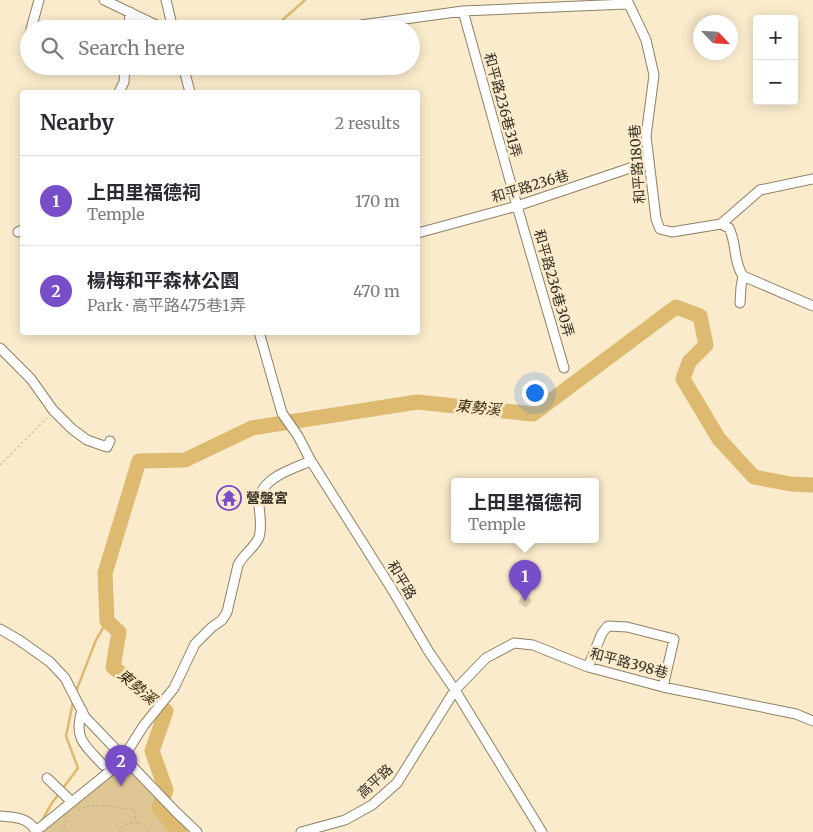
<!DOCTYPE html>
<html lang="en">
<head>
<meta charset="utf-8">
<style>
	body { margin:0; font-family:Merriweather,"Noto Sans TC",serif; background:#f7f7f7; color:#2b2b33 }
	.controls { position:absolute; right:15px; top:15px; display:grid; overflow:hidden; border-radius:5px; box-shadow:0 2px 12px #0003 }
	.controls button { width:45px; height:45px; display:grid; place-items:center; padding:0; border:0; border-bottom:1px solid #e1e1e2; background:#fff; color:#2b2b33; font:25px sans-serif }
	.compass { position:absolute; left:693px; top:15px; width:45px; height:45px; border-radius:50%; background:#fff; box-shadow:0 2px 12px #0003; rotate:115deg }
	.you { position:absolute; left:534px; top:392px; width:18px; height:18px; margin:-12px; border:4px solid #fff; border-radius:50%; background:#1a73e8; box-shadow:0 0 0 8px #1a73e833 }
	.badge { display:grid; place-items:center; width:32px; height:32px; border-radius:50%; background:#774ec7; color:#fff; font-size:16px; font-weight:700 }
	.pin { position:absolute; translate:-50% -41px; filter:drop-shadow(0 1px 2px #0008) }
	.pin::after { content:''; position:absolute; top:26px; width:18px; height:15px; background:inherit; clip-path:polygon(0 0,100% 0,50% 100%) }
	.popup { position:absolute; left:451px; top:478px; width:148px; height:65px; box-sizing:border-box; display:grid; place-content:center; border-radius:5px; background:#fff; filter:drop-shadow(0 1px 4px #0005); font-size:16px; white-space:nowrap; color:#7c7c81 }
	.popup b { font-size:19px; color:#2b2b33 }
	.popup::after { content:''; position:absolute; left:50%; top:100%; margin-left:-10px; border:10px solid transparent; border-top-color:#fff }
	.list { margin:0; padding:0; list-style:none }
	h2 { display:flex; justify-content:space-between; align-items:center; height:65px; margin:0; padding:0 20px; font-size:21px }
	h2 small { font-size:16px; font-weight:400; color:#7c7c81 }
	.list li { display:grid; grid-template-columns:32px 1fr auto; gap:15px; align-items:center; box-sizing:border-box; height:90px; padding:0 20px; border-top:1px solid #e1e1e2 }
	.list b { display:block; font-size:19px; white-space:nowrap }
	.list p { margin:0; font-size:16px; white-space:nowrap; color:#7c7c81 }
	.list em { font-size:16px; font-style:normal; color:#7c7c81 }
	.icon { flex:none; width:28px; height:28px; fill:none; stroke:currentColor; stroke-width:2; stroke-linecap:round; stroke-linejoin:round }
	.map { position:relative; flex:none; width:813px; height:832px; overflow:hidden }
	.search { position:absolute; background:#fff; box-shadow:0 2px 12px #0003; left:20px; top:20px; width:400px; height:55px; display:flex; align-items:center; gap:12px; box-sizing:border-box; padding:0 18px; border-radius:28px; color:#7c7c81; font-size:19px }
	.panel { position:absolute; background:#fff; box-shadow:0 2px 12px #0003; left:20px; top:90px; width:400px; height:245px; border-radius:5px }
	.map>svg:first-child { display:block }
	.green { fill:#dec694 }
	.lines { fill:none; stroke-linecap:round; stroke-linejoin:round }
	.stream { stroke:#ddba70; stroke-width:2.5 }
	.river { stroke:#ddba70; stroke-width:15 }
	.building { fill:#daccae }
	.minor-casing { stroke:#8d8064; stroke-width:11 }
	.path { stroke:#b6aa92; stroke-width:1; stroke-dasharray:2.5 2.5; stroke-linecap:butt }
	.minor { stroke:#fff; stroke-width:9 }
	.labels { text-anchor:middle; stroke-width:5; stroke-linejoin:round; paint-order:stroke }
	.street-label { font-size:14px; fill:#352f24; stroke:#faebcc }
	.poi-label { font-size:14px; font-weight:bold; fill:#352f24; stroke:#faebcc; text-anchor:start }
	.water-label { font-size:15px; font-style:italic; fill:#372806; stroke:#faebcc }
</style>
</head>
<body>
<div class="map">
<svg width="813" height="832" viewBox="0 0 813 832">
	<rect width="100%" height="100%" fill="#faebcc"/>
	<path class="green" d="M123,765L189,832H43Z"/>
	<g class="lines">
		<path class="stream" d="M267,29L278,24L305,0
			M75,694L96,640L107,621
			M41,822L52,803L78,768L66,736L73,702"/>
		<path class="river" d="M179,832L159,808L166,790L152,751L166,711L113,667L119,632L107,621L105,573L139,461L185,460L252,428L417,402L533,414L676,307L700,316L706,345L689,362L683,379L719,439L754,477L791,484L813,485"/>
	</g>
	<path class="building" d="M524,594L532,600L526,608L518,602Z"/>
	<g class="lines">
		<defs>
			<path id="minor" d="M104,0L154,24L168,29
				M166,0L173,29
				M627,0L646,40L654,75L646,136L656,219L660,229L672,232L721,224L729,228C737,244 733,261 743,276L813,306
				M463,11L517,206L564,368
				M31,29L39,0
				M129,29L130,12
				M348,29L361,25L463,11L627,4
				M27,43L29,35
				M183,66L190,92
				M119,92L124,82L125,66
				M721,224L760,190L813,179
				M18,232L22,230
				M418,233L517,206L648,162
				M740,303L741,287L743,276
				M259,332L282,413L298,436L311,461L390,586L429,652L455,690L542,832
				M0,348L31,379L53,410L72,429L87,440L107,447L110,441
				M0,629L19,640L50,662L65,678L85,717L176,812L197,832
				M588,667L602,633L608,626L627,627L674,639L663,687
				M82,710C73,739 85,745 103,765
				M47,778L72,802
				M0,816C13,817 28,817 35,830L41,827L120,763L144,725L174,688L195,644L212,627L222,620L227,612L238,565C243,554 255,548 259,537C262,528 260,515 259,506C256,479 292,469 311,461
				M301,832L345,820L372,805L397,783L455,690L486,658L514,643L533,645L588,667L663,687L796,714L813,721"/>
		</defs>
		<use href="#minor" class="minor-casing"/>
		<path class="path" d="M0,465L47,418
			M77,810C96,802 115,807 135,810L136,822
			M62,832L67,819
			M119,832C127,819 142,819 150,832"/>
		<use href="#minor" class="minor"/>
	</g>
	<defs>
		<symbol id="temple-ring" viewBox="-11 -11 22 22"><circle r="9.5" fill="#faebcc" stroke="#774ec7" stroke-width="1.5"/><path d="M0-6L5-2H3V0L6.5 2.5H4V6H1.5V3h-3V6H-4V2.5H-6.5L-3 0V-2H-5Z" fill="#774ec7"/></symbol>
	</defs>
	<g fill-rule="evenodd">
		<use href="#temple-ring" x="215" y="484" width="28" height="28"/>
	</g>
	<g class="labels">
		<g class="street-label">
			<text transform="translate(503 105) rotate(75)" y="5">和平路236巷31弄</text>
			<text transform="translate(637 164) rotate(-94)" y="5">和平路180巷</text>
			<text transform="translate(530 186) rotate(-17)" y="5">和平路236巷</text>
			<text transform="translate(554 283) rotate(74)" y="5">和平路236巷30弄</text>
			<text transform="translate(402 580) rotate(59)" y="5">和平路</text>
			<text transform="translate(629 663) rotate(15)" y="5">和平路398巷</text>
			<text transform="translate(375 781) rotate(-43)" y="5">高平路</text>
		</g>
		<g class="poi-label">
			<text x="246" y="503">營盤宮</text>
		</g>
		<g class="water-label">
			<text transform="translate(478 408) rotate(6)" y="5">東勢溪</text>
			<text transform="translate(137 687) rotate(40)" y="5">東勢溪</text>
		</g>
	</g>
</svg>
<div class="controls">
<button>+</button>
<button>−</button>
</div>
<svg class="compass" viewBox="-18 -18 36 36"><path d="M0-13l5 13h-10z" fill="#e53935"/><path d="M0 13l5-13h-10z" fill="#7c7c81"/></svg>
<div class="you"></div>
<div class="pin badge" style="left:525px;top:601px">1</div>
<div class="popup"><b>上田里福德祠</b>Temple</div>
<div class="pin badge" style="left:121px;top:786px">2</div>
<div class="search"><svg class="icon" aria-label="search" viewBox="0 0 24 24"><circle cx="10" cy="10" r="6"/><path d="M15 15l6 6"/></svg>Search here</div>
<section class="panel">
<h2>Nearby<small>2 results</small></h2>
<ul class="list">
<li><span class="badge">1</span><div><b>上田里福德祠</b><p>Temple</p></div><em>170 m</em></li>
<li><span class="badge">2</span><div><b>楊梅和平森林公園</b><p>Park · 高平路475巷1弄</p></div><em>470 m</em></li>
</ul>
</section>
</div>
</body>
</html>
